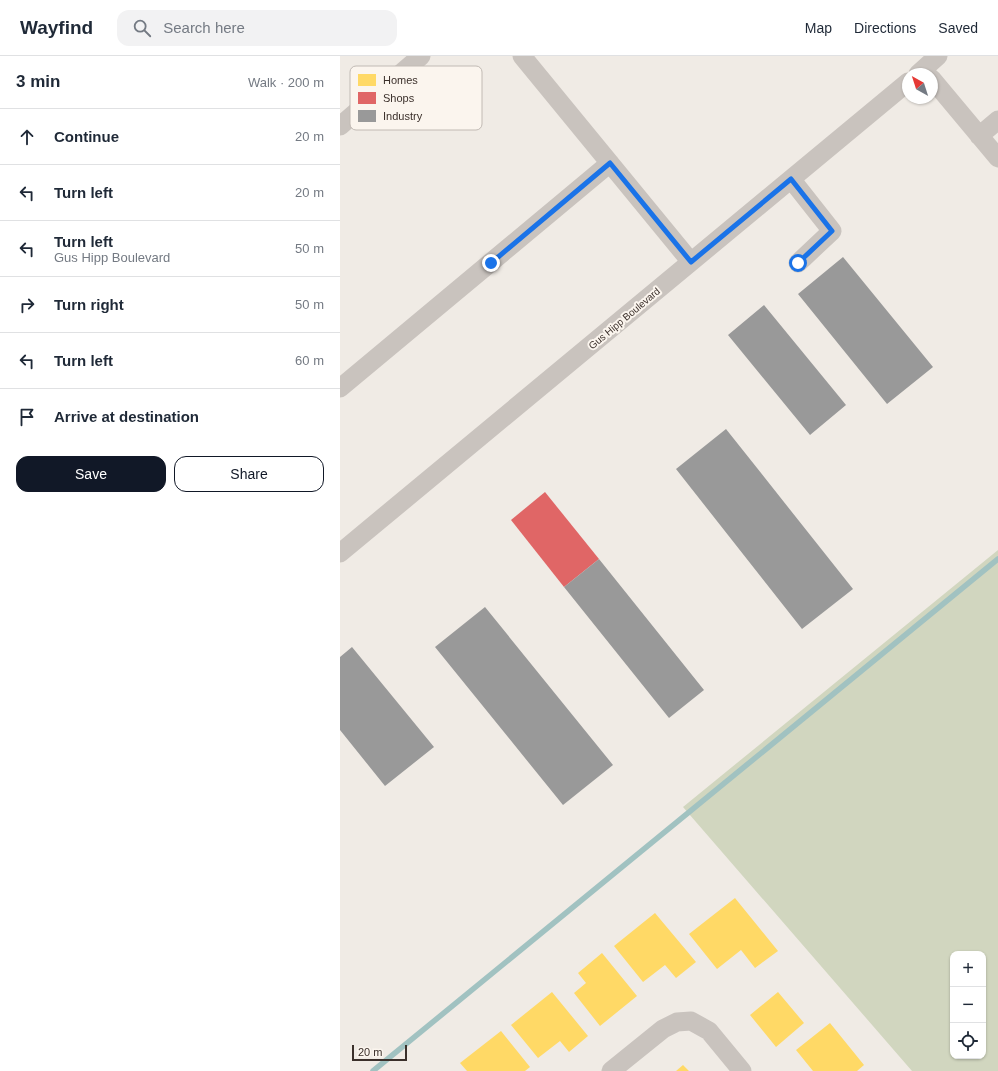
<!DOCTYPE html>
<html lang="en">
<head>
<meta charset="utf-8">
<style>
	body { margin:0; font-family:Arial,sans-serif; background:#f2f2f3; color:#1f2937 }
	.controls { position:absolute; right:12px; bottom:12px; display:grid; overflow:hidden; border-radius:8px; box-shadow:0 1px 3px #0004 }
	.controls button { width:36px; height:36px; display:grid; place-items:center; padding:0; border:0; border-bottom:1px solid #e0e1e3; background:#fff; color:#1f2937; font:20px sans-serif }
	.compass { position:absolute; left:562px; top:12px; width:36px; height:36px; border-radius:50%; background:#fff; box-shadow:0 1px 3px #0004; rotate:321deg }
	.scale { position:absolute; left:12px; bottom:10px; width:55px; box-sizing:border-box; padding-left:4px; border:2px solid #3b302b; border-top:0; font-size:11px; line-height:14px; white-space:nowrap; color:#3b302b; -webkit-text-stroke:3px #fbf5ee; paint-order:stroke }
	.stop { position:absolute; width:12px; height:12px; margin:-9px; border:3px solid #1a73e8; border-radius:50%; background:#fff }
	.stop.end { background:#1a73e8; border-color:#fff; box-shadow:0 1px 4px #0008 }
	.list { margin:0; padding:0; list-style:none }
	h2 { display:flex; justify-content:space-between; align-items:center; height:52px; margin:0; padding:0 16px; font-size:17px }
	h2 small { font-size:13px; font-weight:400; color:#747a83 }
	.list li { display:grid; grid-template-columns:26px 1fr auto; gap:12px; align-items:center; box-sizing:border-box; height:56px; padding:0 16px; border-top:1px solid #e0e1e3 }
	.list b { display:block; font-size:15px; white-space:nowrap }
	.list p { margin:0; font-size:13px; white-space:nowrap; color:#747a83 }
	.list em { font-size:13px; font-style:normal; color:#747a83 }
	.actions { display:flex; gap:8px; padding:12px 16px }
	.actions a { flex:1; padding:9px 0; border:1px solid #111827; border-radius:12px; text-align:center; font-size:14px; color:#111827 }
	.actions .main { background:#111827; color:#fff }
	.icon { flex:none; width:22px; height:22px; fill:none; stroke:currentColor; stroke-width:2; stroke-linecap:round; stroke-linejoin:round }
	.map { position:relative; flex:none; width:658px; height:1015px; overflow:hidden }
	header { display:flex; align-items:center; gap:24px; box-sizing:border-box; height:56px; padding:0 20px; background:#fff; border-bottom:1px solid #e0e1e3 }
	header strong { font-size:19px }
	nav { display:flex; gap:22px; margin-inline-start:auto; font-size:14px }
	.search { width:280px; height:36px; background:#f2f2f3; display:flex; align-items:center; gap:10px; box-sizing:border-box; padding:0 14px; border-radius:12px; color:#747a83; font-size:15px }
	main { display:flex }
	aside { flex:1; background:#fff }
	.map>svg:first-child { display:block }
	.green { fill:#d1d6bf; fill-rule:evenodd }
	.homes { fill:#ffd966 }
	.shops { fill:#e06666 }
	.industry { fill:#999 }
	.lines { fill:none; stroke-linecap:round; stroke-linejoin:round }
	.stream { stroke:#a1c2c1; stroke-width:5.5 }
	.minor { stroke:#c9c3be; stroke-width:19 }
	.route { stroke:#1a73e8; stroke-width:5 }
	.labels { text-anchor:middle; stroke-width:4; stroke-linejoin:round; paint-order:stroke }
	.street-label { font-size:10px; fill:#3b302b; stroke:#fbf5ee }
	.key { fill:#fbf5ee; stroke:#c1bab4; stroke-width:1 }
	.key-label { font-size:11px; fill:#3b302b }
</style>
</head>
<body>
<header>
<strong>Wayfind</strong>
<div class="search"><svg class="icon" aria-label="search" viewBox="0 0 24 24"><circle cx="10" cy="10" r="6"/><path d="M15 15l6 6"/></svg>Search here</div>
<nav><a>Map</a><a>Directions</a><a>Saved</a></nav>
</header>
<main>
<aside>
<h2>3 min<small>Walk · 200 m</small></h2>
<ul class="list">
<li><svg class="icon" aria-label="ahead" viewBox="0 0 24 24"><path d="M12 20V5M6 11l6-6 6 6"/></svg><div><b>Continue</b></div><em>20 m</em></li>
<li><svg class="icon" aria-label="left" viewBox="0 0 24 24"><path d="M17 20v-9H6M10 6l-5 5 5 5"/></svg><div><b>Turn left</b></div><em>20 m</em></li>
<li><svg class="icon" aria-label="left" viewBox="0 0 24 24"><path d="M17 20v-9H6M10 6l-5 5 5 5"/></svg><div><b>Turn left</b><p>Gus Hipp Boulevard</p></div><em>50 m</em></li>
<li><svg class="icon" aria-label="right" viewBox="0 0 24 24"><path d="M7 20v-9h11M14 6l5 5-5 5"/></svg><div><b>Turn right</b></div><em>50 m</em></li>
<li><svg class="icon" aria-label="left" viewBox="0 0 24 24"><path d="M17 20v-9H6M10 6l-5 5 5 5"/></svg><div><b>Turn left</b></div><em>60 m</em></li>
<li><svg class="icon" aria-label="arrive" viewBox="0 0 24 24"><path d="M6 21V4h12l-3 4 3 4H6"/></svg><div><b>Arrive at destination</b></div></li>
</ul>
<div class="actions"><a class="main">Save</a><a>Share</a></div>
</aside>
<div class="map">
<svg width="658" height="1015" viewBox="0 0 658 1015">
	<rect width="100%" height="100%" fill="#f0ebe5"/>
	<path class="green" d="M658,494V1015H572L343,751ZM613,898H643V1000H613Z"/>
	<path class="homes" d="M395,842L438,895L415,912L401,894L377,913L349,878Z
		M315,857L356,906L336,922L325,909L303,926L274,890Z
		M262,897L297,940L260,970L234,937L246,927L238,917Z
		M212,936L248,980L229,996L220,985L198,1002L171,969Z
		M438,936L464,967L436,991L410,959Z
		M490,967L524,1009L517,1015H473L456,994Z
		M161,975L190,1011L185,1015H127L120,1007Z
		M343,1009L349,1015H336Z"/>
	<path class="shops" d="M205,436L259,503L224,531L171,464Z"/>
	<path class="industry" d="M503,201L593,311L547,348L458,238Z
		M424,249L506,349L470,379L388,279Z
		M386,373L513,533L462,573L336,413Z
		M259,503L364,634L329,662L224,531Z
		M145,551L273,709L223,749L95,591Z
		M12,591L94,691L45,730L0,674V601Z"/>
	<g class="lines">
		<path class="stream" d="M33,1015L658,503"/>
		<path class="minor" d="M182,0L351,206
			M578,18L598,0
			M592,23L658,102
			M0,70L81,0
			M639,80L658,64
			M451,123L492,175L458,207
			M0,332L270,107
			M0,497L568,26
			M271,1015L323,973L337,966L351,965L369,975L402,1015"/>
	</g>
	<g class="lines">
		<path class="route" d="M151,207L270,107L351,206L451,123L492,175L458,207"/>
	</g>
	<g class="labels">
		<g class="street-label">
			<text transform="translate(284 262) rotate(-40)" y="4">Gus Hipp Boulevard</text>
		</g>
	</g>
	<rect x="10" y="10" width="132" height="64" rx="6" class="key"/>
	<rect x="18" y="18" width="18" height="12" fill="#ffd966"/>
	<rect x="18" y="36" width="18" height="12" fill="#e06666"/>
	<rect x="18" y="54" width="18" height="12" fill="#999"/>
	<g class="key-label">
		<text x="43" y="28">Homes</text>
		<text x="43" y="46">Shops</text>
		<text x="43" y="64">Industry</text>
	</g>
</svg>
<div class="controls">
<button>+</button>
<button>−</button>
<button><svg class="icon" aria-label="locate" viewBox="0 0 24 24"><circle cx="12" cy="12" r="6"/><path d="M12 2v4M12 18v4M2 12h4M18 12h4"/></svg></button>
</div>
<svg class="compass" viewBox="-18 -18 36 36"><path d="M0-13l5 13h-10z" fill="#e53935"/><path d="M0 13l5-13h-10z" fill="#747a83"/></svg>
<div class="scale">20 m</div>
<div class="stop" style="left:458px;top:207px"></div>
<div class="stop end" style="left:151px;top:207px"></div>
</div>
</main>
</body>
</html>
